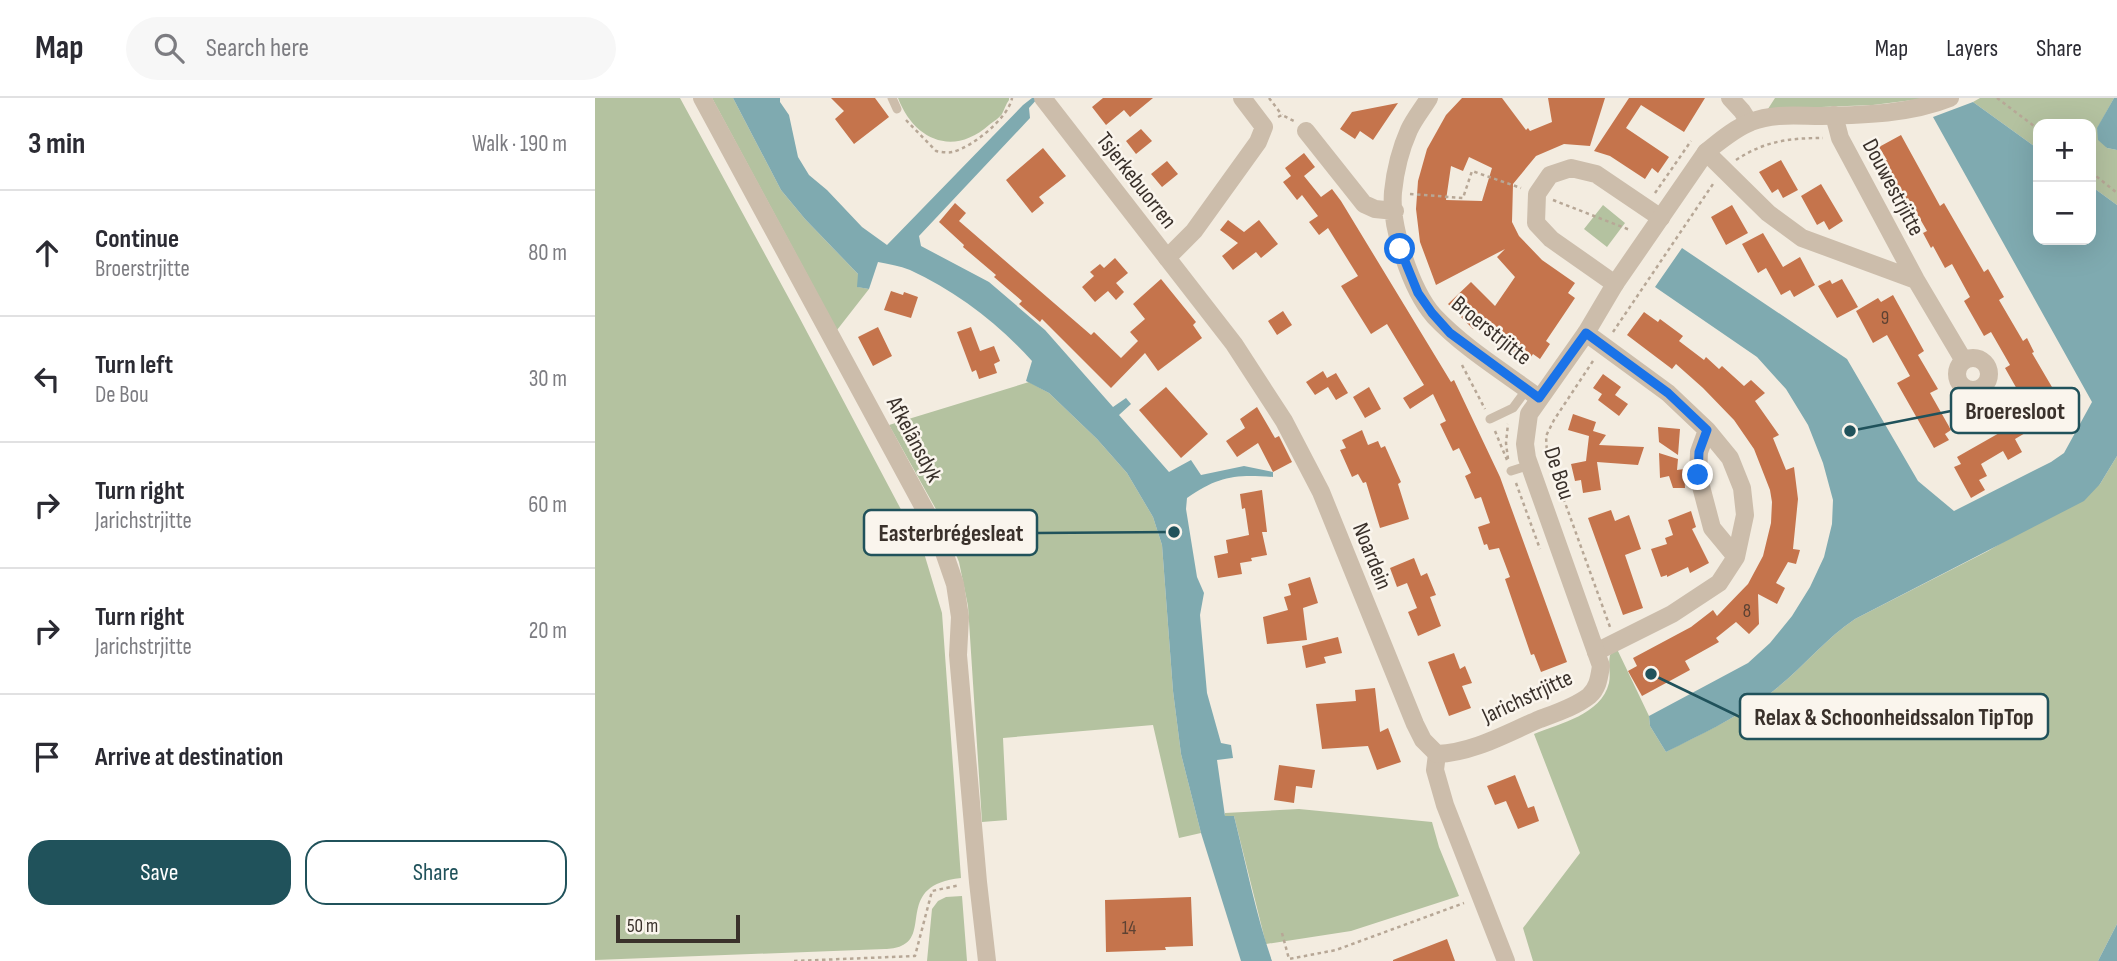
<!DOCTYPE html>
<html lang="en">
<head>
<meta charset="utf-8">
<style>
	body { margin:0; font-family:"Sofia Sans Condensed",sans-serif; background:#f7f7f7; color:#2b2b33 }
	.controls { position:absolute; right:21px; top:21px; display:grid; overflow:hidden; border-radius:14px; box-shadow:0 7px 28px #0002 }
	.controls button { width:63px; height:63px; display:grid; place-items:center; padding:0; border:0; border-bottom:2px solid #e1e1e2; background:#fff; color:#2b2b33; font:35px sans-serif }
	.scale { position:absolute; left:21px; bottom:18px; width:124px; box-sizing:border-box; padding-left:7px; border:4px solid #3a312b; border-top:0; font-size:19px; line-height:24px; white-space:nowrap; color:#3a312b; -webkit-text-stroke:5px #faf5ed; paint-order:stroke }
	.stop { position:absolute; width:21px; height:21px; margin:-16px; border:5px solid #1a73e8; border-radius:50%; background:#fff }
	.stop.end { background:#1a73e8; border-color:#fff; box-shadow:0 2px 7px #0008 }
	.list { margin:0; padding:0; list-style:none }
	h2 { display:flex; justify-content:space-between; align-items:center; height:91px; margin:0; padding:0 28px; font-size:30px }
	h2 small { font-size:23px; font-weight:400; color:#7c7c81 }
	.list li { display:grid; grid-template-columns:46px 1fr auto; gap:21px; align-items:center; box-sizing:border-box; height:126px; padding:0 28px; border-top:2px solid #e1e1e2 }
	.list b { display:block; font-size:26px; white-space:nowrap }
	.list p { margin:0; font-size:23px; white-space:nowrap; color:#7c7c81 }
	.list em { font-size:23px; font-style:normal; color:#7c7c81 }
	.actions { display:flex; gap:14px; padding:21px 28px }
	.actions a { flex:1; padding:16px 0; border:2px solid #20525b; border-radius:21px; text-align:center; font-size:24px; color:#20525b }
	.actions .main { background:#20525b; color:#fff }
	.icon { flex:none; width:38px; height:38px; fill:none; stroke:currentColor; stroke-width:2; stroke-linecap:round; stroke-linejoin:round }
	.map { position:relative; flex:none; width:1522px; height:863px; overflow:hidden }
	header { display:flex; align-items:center; gap:42px; box-sizing:border-box; height:98px; padding:0 35px; background:#fff; border-bottom:2px solid #e1e1e2 }
	header strong { font-size:33px }
	nav { display:flex; gap:38px; margin-inline-start:auto; font-size:24px }
	.search { width:490px; height:63px; background:#f7f7f7; display:flex; align-items:center; gap:18px; box-sizing:border-box; padding:0 24px; border-radius:38px; color:#7c7c81; font-size:26px }
	main { display:flex }
	aside { flex:1; background:#fff }
	.map>svg:first-child { display:block }
	.green { fill:#b4c2a0 }
	.water { fill:#7faab0 }
	.building { fill:#c5744c; fill-rule:evenodd }
	.lines { fill:none; stroke-linecap:round; stroke-linejoin:round }
	.path { stroke:#b7a796; stroke-width:2.5; stroke-dasharray:3.5 3.5; stroke-linecap:butt }
	.service { stroke:#ccbdab; stroke-width:9 }
	.minor { stroke:#ccbdab; stroke-width:18 }
	.tertiary { stroke:#ccbdab; stroke-width:18 }
	.route { stroke:#1a73e8; stroke-width:9 }
	.labels { text-anchor:middle; stroke-width:5; stroke-linejoin:round; paint-order:stroke }
	.number-label { font-size:19px; fill:#5d4233 }
	.street-label { font-size:23px; fill:#3a312b; stroke:#faf5ed }
	.leader { fill:none; stroke:#20525b; stroke-width:2.5 }
	.callout-dot { fill:#20525b; stroke:#faf5ed; stroke-width:2.5 }
	.callout { fill:#faf5ed; stroke:#20525b; stroke-width:2.5 }
	.callout-label { font-size:24px; text-anchor:middle; font-weight:bold; fill:#3a312b }
</style>
</head>
<body>
<header>
<strong>Map</strong>
<div class="search"><svg class="icon" aria-label="search" viewBox="0 0 24 24"><circle cx="10" cy="10" r="6"/><path d="M15 15l6 6"/></svg>Search here</div>
<nav><a>Map</a><a>Layers</a><a>Share</a></nav>
</header>
<main>
<aside>
<h2>3 min<small>Walk · 190 m</small></h2>
<ul class="list">
<li><svg class="icon" aria-label="ahead" viewBox="0 0 24 24"><path d="M12 20V5M6 11l6-6 6 6"/></svg><div><b>Continue</b><p>Broerstrjitte</p></div><em>80 m</em></li>
<li><svg class="icon" aria-label="left" viewBox="0 0 24 24"><path d="M17 20v-9H6M10 6l-5 5 5 5"/></svg><div><b>Turn left</b><p>De Bou</p></div><em>30 m</em></li>
<li><svg class="icon" aria-label="right" viewBox="0 0 24 24"><path d="M7 20v-9h11M14 6l5 5-5 5"/></svg><div><b>Turn right</b><p>Jarichstrjitte</p></div><em>60 m</em></li>
<li><svg class="icon" aria-label="right" viewBox="0 0 24 24"><path d="M7 20v-9h11M14 6l5 5-5 5"/></svg><div><b>Turn right</b><p>Jarichstrjitte</p></div><em>20 m</em></li>
<li><svg class="icon" aria-label="arrive" viewBox="0 0 24 24"><path d="M6 21V4h12l-3 4 3 4H6"/></svg><div><b>Arrive at destination</b></div></li>
</ul>
<div class="actions"><a class="main">Save</a><a>Share</a></div>
</aside>
<div class="map">
<svg width="1522" height="863" viewBox="0 0 1522 863">
	<rect width="100%" height="100%" fill="#f3ece0"/>
	<path class="green" d="M0,0H85L203,217L329,455L347,515L366,780C300,787 336,836 306,848C302,850 295,851 290,851L0,862Z
		M117,0H138L186,92L210,121L263,176V189L274,191L242,232Z
		M303,0H414V2C411,6 409,12 407,16C404,20 398,24 394,27C358,59 319,42 303,0Z
		M1180,0H1334L1278,7L1201,10L1171,14Z
		M1385,0H1519L1502,31L1512,50L1522,52V107L1496,88V26H1443V51L1378,4Z
		M1008,107L1030,125L1012,149L989,131Z
		M434,284L454,295L502,341L532,375L558,419L567,447L578,593L586,656L606,735L584,740L558,627L408,640L412,722L387,724L373,508L364,464L347,422L294,327Z
		M1522,358V826L1503,863H938L928,830L985,755L939,636C965,625 1006,617 1014,585C1016,576 1013,566 1015,557L1022,551L1054,618L1055,628L1071,654C1105,636 1140,621 1170,599C1203,576 1227,543 1260,521L1393,453L1505,386Z
		M704,711L837,724L844,749L864,798L756,833L671,846L639,718H630V715Z
		M367,798L372,863H332L337,811L343,803L351,799Z"/>
	<path class="water" d="M138,0H185V4L194,17L203,59L214,77L232,92L267,129L292,147L428,7L437,0H443L434,10L435,20L324,138L326,148L394,184L450,232L518,309L531,300L536,306L524,317L574,374L596,362L606,377L649,368L678,374V379C641,376 623,378 592,400L591,411L602,479L609,495L605,517L612,595L626,645L636,647L638,660L622,662L630,718H639C651,766 661,817 677,863H646L606,735L586,656L578,593L567,447L558,419L532,375L502,341L454,295L431,283L437,263C404,226 361,193 315,172C305,168 293,166 283,164L274,191L262,189L263,176L210,121L186,92Z
		M1519,0H1522V52L1512,50L1503,42L1502,30Z
		M1378,4L1443,51V142H1496V88L1522,107V358L1505,386L1489,403L1260,521C1227,543 1203,576 1170,599C1139,621 1105,637 1071,654L1055,628L1054,618L1153,565L1175,545L1197,518L1215,489L1229,459L1237,426L1238,402L1228,365L1213,327L1191,291L1162,259L1060,189L1087,150L1252,261L1323,383L1359,413L1456,364L1469,355L1497,304L1338,19Z
		M1522,826V863H1503Z"/>
	<path class="building" d="M236,0H280L294,19L259,46L240,21L249,13Z
		M508,0H558L535,19L529,12L511,27L497,9Z
		M867,0H907L931,32L933,30L935,33L957,24L953,0H1010L995,48L969,46L941,58L918,86L917,124L924,138L947,162L980,185L973,195L980,200L951,243L955,246L945,261L938,256L931,266L899,245L904,238L884,225L878,231L853,206L876,184L900,208L920,179L902,159L910,151L841,187L825,144L821,111L823,83L832,51L851,17ZM874,59L897,70L887,103L851,102L856,68L868,73Z
		M1034,0H1110L1089,34L1046,7L1031,30L1074,59L1063,75L1057,70L1050,81L1015,58L999,53Z
		M803,5L778,42L765,33L760,41L745,31L757,14Z
		M546,31L557,43L541,56L531,43Z
		M1306,37L1345,108L1349,105L1389,174L1393,171L1409,199L1404,202L1428,243L1432,240L1439,254L1437,255L1464,301L1450,309L1454,315L1450,318L1444,334L1437,331L1420,341L1427,354L1413,362L1408,353L1386,366L1392,378L1384,382L1390,392L1376,400L1359,369L1366,366L1362,359L1406,334L1404,331L1435,314L1410,270L1415,267L1396,234L1389,238L1369,203L1375,199L1357,166L1350,170L1338,148L1336,150L1328,135L1332,133L1313,100L1307,103L1285,66L1292,62L1284,49Z
		M448,50L471,78L444,99L449,105L437,115L411,82Z
		M709,55L720,69L709,78L726,99L737,91L746,103L856,284L859,282L905,379L972,564L946,574L939,556L936,557L910,481L915,479L904,450L894,452L892,446L889,447L883,429L895,425L886,399L880,401L870,378L876,375L864,350L858,353L845,326L851,323L838,296L815,311L808,300L829,287L792,226L776,236L746,188L763,178L733,130L724,137L714,124L723,118L707,97L702,102L688,84L696,78L690,70Z
		M1186,62L1203,92L1188,100L1183,91L1177,95L1164,74Z
		M572,63L583,76L567,89L556,76Z
		M1226,86L1248,123L1234,132L1229,123L1222,127L1206,98Z
		M360,105L371,115L364,123L496,237L499,234L526,260L543,243L535,234L550,221L538,206L566,181L601,224L598,227L607,240L563,273L550,255L516,290L447,221L445,224L424,206L427,203L399,179L401,177L368,149L369,147L344,124Z
		M1137,107L1153,135L1131,147L1116,119Z
		M633,122L649,134L664,122L683,146L666,160L661,154L638,172L627,158L643,145L625,132Z
		M1168,135L1188,169L1205,159L1220,187L1199,199L1195,192L1186,197L1171,170L1163,175L1147,146Z
		M520,160L533,175L521,185L529,194L521,202L513,193L500,204L487,189L499,178L495,174L505,166L509,170Z
		M1247,181L1263,209L1242,220L1223,188L1235,182L1237,186Z
		M296,193L308,197L309,194L323,199L316,220L289,212Z
		M1298,197L1329,253L1323,257L1343,291L1335,295L1356,332L1350,336L1354,342L1339,350L1302,285L1315,278L1292,237L1278,245L1261,213L1283,200L1286,204Z
		M688,213L697,227L682,237L673,223Z
		M1049,214L1063,224L1065,221L1088,238L1084,243L1109,262L1111,259L1124,271L1127,268L1149,288L1156,282L1170,295L1160,303L1184,337L1178,340L1191,372L1199,369L1203,401L1198,451L1205,452L1201,466L1193,464L1181,485L1190,490L1182,506L1163,496L1164,526L1154,536L1141,524L1121,540L1124,544L1090,563L1095,572L1047,598L1033,573L1042,568L1038,560L1096,529L1118,512L1122,518L1153,486L1168,458L1176,425L1177,404L1175,392L1159,351L1139,322L1108,290L1081,266L1077,271L1032,237Z
		M283,229L297,258L278,268L263,239Z
		M376,229L385,253L399,248L405,263L399,266L402,275L384,281L381,272L377,274L362,234Z
		M728,273L732,280L741,275L753,295L741,302L733,289L720,297L711,284Z
		M1008,276L1026,289L1020,297L1033,306L1024,318L1003,302L1007,296L998,290Z
		M571,289L613,336L586,360L544,312Z
		M774,289L786,311L770,320L758,299Z
		M662,309L680,340L684,338L697,364L678,374L663,345L642,359L631,343L650,330L645,321Z
		M978,316L1001,324L998,333L1011,337L1004,347L1049,349L1043,367L1002,364L1006,392L988,395L986,382L980,383L976,366L991,363L994,338L973,332Z
		M1063,329L1085,331L1083,357L1064,344Z
		M767,332L773,347L783,343L786,350L790,348L806,384L803,386L814,421L785,430L771,384L768,385L763,376L757,379L745,352L751,350L747,342Z
		M1064,355L1083,361L1082,372L1089,371L1090,390H1078L1074,378L1065,380Z
		M667,392L672,434H667L672,457L656,460L657,463L645,465L647,476L623,480L619,458L633,455L631,442L654,437L650,410L647,411L645,396Z
		M1016,412L1020,423L1034,417L1046,451L1030,457L1048,510L1028,517L993,420Z
		M1096,413L1101,429L1097,431L1114,465L1095,475L1093,469L1072,479V477L1066,479L1056,451L1072,446L1070,440L1078,437L1073,422Z
		M819,460L826,478L832,475L841,497L835,499L846,528L823,538L813,514L822,510L812,485L802,489L795,470Z
		M715,479L723,505L708,510L712,542L672,546L668,519L693,512L689,499L696,497L693,486Z
		M743,539L747,555L729,559L731,565L711,570L707,548Z
		M859,555L865,571L870,568L877,585L867,588L876,610L854,618L833,564Z
		M780,590L785,634L793,630L806,664L782,672L773,648L727,651L721,606L761,603L760,592Z
		M684,667L720,672L717,690L701,688L699,705L679,702Z
		M920,677L933,710L939,708L944,723L923,731L911,703L900,707L892,688Z
		M596,799L598,848L570,849L571,852L511,854L510,802Z
		M852,841L860,863H798V862Z"/>
	<g class="lines">
		<path class="path" d="M674,0L687,17
			M1402,0L1443,31
			M683,19L687,17L699,23
			M311,22L341,53C346,54 353,55 357,54C377,50 414,19 417,0
			M1141,62C1170,43 1194,40 1228,40
			M1496,74L1522,95
			M1060,95L1096,43
			M815,96L868,100L877,73L926,90
			M958,102L1035,132
			M1018,234L1118,86
			M998,263L959,322L951,338L952,355L1015,529
			M867,267L890,311
			M900,333L912,362
			M913,361L911,345L913,326
			M921,385L945,451
			M687,835L694,861L741,852L869,805
			M199,863L320,858L337,793L365,787"/>
		<path class="service" d="M297,0L302,11
			M895,321L918,310L932,291
			M916,373L935,367"/>
		<path class="minor" d="M107,0L342,434L360,486L365,519L363,557L383,784L392,863
			M834,0C828,10 819,21 814,32C806,50 800,74 798,94C795,128 816,192 839,218C869,250 909,274 944,300
			M1135,0L1147,13L1154,24
			M1239,17L1245,40L1321,182L1369,263
			M711,33L769,106L780,111L800,113
			M1111,54L1173,115L1207,140L1321,182
			M572,160L599,133L663,44L669,29L647,0
			M1020,186L956,141L941,125L942,96L955,77L976,70L1001,76L1066,120
			M991,235L1073,295L1112,332L1135,360L1147,390L1150,417L1141,459L1124,485L1077,516L1001,554
			M1362 276a16 16 0 1 1 32 0a16 16 0 1 1-32 0Z
			M1112,332L1104,354L1103,377L1117,430L1141,459
			M842,656L840,672L850,707L911,863"/>
		<path class="tertiary" d="M448,0L639,246L689,323L726,394L820,626L828,642L842,656C878,655 912,635 945,621C961,615 980,609 994,598C1003,590 1004,580 1006,568L932,360L930,346L934,316L991,235L1020,186L1111,54C1125,43 1140,30 1156,24C1178,15 1203,18 1226,18C1270,17 1315,16 1355,0"/>
	</g>
	<g class="lines">
		<path class="route" d="M805,151L823,195L837,215L855,235L944,300L991,235L1073,295L1112,332L1104,354L1103,377"/>
	</g>
	<g class="labels">
		<g class="number-label">
			<text x="1290" y="226">9</text>
			<text x="1152" y="519">8</text>
			<text x="534" y="836">14</text>
		</g>
		<g class="street-label">
			<text transform="translate(542 82) rotate(52)" y="8">Tsjerkebuorren</text>
			<text transform="translate(1299 89) rotate(62)" y="8">Douwestrjitte</text>
			<text transform="translate(897 232) rotate(39)" y="8">Broerstrjitte</text>
			<text transform="translate(320 341) rotate(62)" y="8">Afkelânsdyk</text>
			<text transform="translate(965 375) rotate(72)" y="8">De Bou</text>
			<text transform="translate(778 458) rotate(68)" y="8">Noardein</text>
			<text transform="translate(932 598) rotate(-25)" y="8">Jarichstrjitte</text>
		</g>
	</g>
	<path class="leader" d="M1255 333L1356 313M579 434L442 435M1056 576L1145 619"/>
	<g class="callout-dot">
		<circle cx="1255" cy="333" r="7"/>
		<circle cx="579" cy="434" r="7"/>
		<circle cx="1056" cy="576" r="7"/>
	</g>
	<g class="callout">
		<rect x="1356" y="290" width="128" height="45" rx="7"/>
		<rect x="269" y="412" width="173" height="45" rx="7"/>
		<rect x="1145" y="596" width="308" height="45" rx="7"/>
	</g>
	<g class="callout-label">
		<text x="1420" y="321">Broeresloot</text>
		<text x="356" y="443">Easterbrégesleat</text>
		<text x="1299" y="627">Relax &amp; Schoonheidssalon TipTop</text>
	</g>
</svg>
<div class="controls">
<button>+</button>
<button>−</button>
</div>
<div class="scale">50 m</div>
<div class="stop" style="left:805px;top:151px"></div>
<div class="stop end" style="left:1103px;top:377px"></div>
</div>
</main>
</body>
</html>
